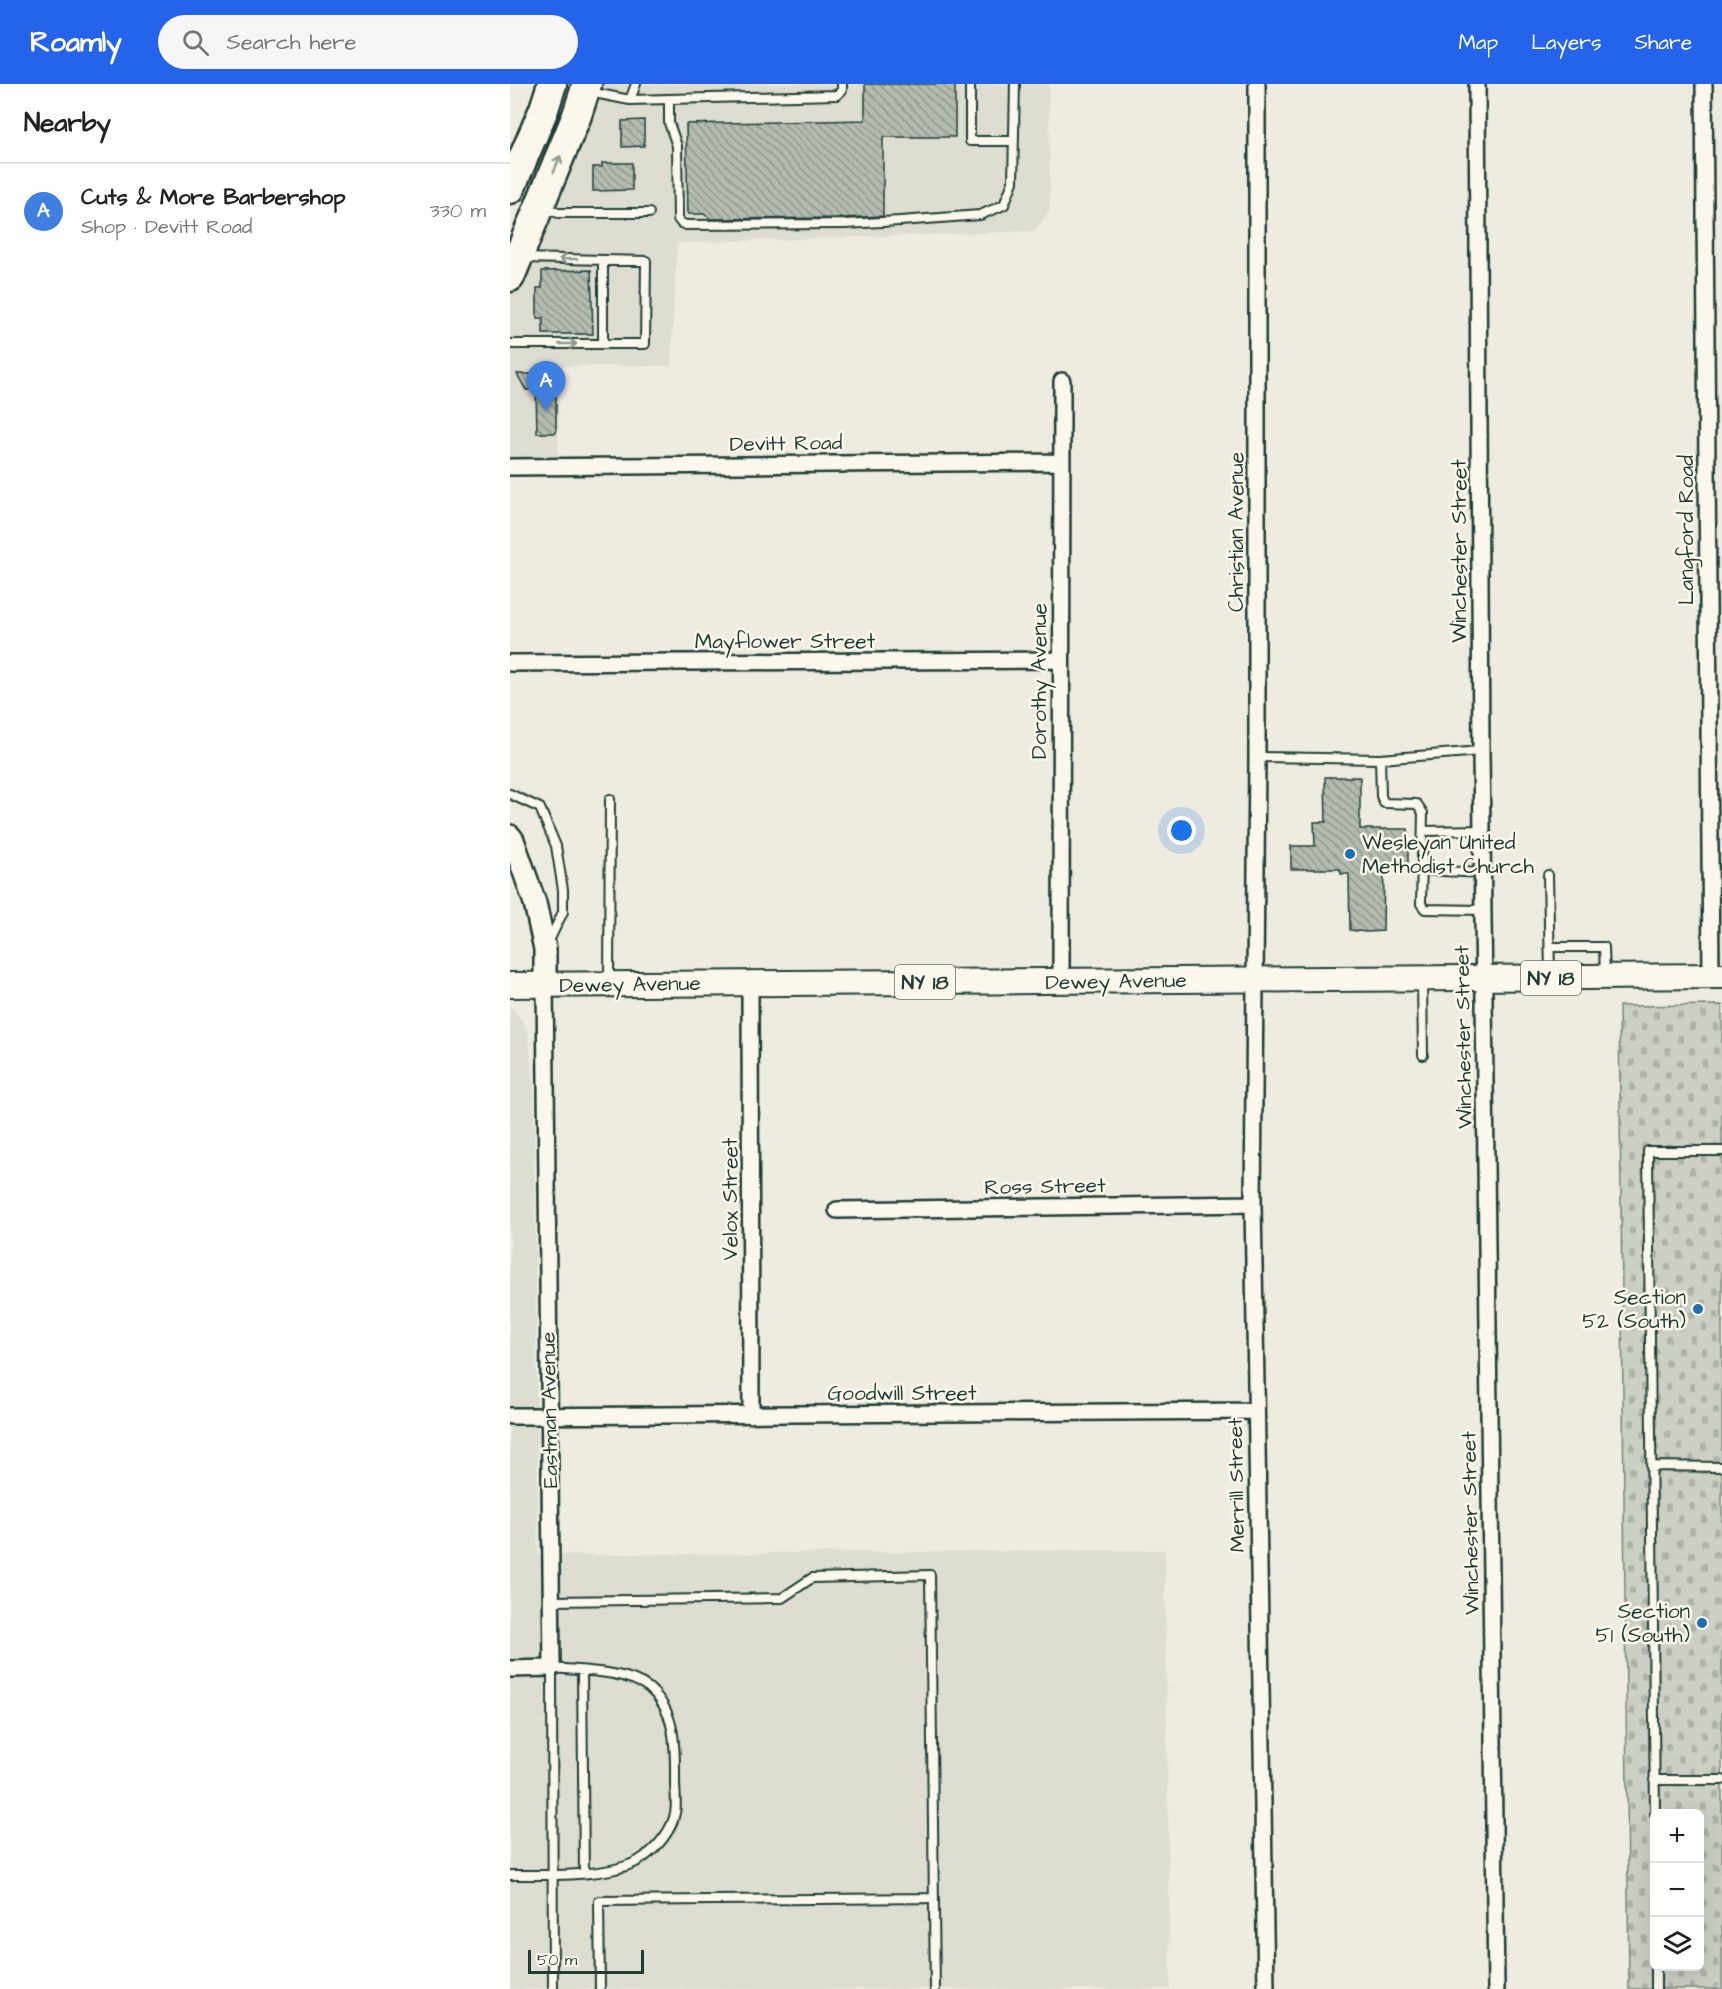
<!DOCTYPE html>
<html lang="en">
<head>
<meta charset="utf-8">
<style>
	body { margin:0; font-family:"Architects Daughter",sans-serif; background:#f6f6f6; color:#222 }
	.controls { position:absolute; right:18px; bottom:18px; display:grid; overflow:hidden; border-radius:9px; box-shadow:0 6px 24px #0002 }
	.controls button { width:54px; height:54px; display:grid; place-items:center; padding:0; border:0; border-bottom:2px solid #e0e0e0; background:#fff; color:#222; font:30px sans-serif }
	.scale { position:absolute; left:18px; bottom:15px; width:116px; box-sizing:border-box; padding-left:6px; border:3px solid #1f3d34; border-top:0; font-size:16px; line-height:21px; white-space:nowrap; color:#1f3d34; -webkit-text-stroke:4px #fbf7ec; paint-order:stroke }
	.you { position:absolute; left:672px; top:747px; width:21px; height:21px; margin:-15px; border:4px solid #fff; border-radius:50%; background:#1a73e8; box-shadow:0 0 0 9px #1a73e833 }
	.badge { display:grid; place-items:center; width:39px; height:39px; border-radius:50%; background:#2563eb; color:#fff; font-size:20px; font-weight:700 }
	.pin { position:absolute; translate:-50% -50px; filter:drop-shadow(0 2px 3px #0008) }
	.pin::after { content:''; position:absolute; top:32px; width:21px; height:18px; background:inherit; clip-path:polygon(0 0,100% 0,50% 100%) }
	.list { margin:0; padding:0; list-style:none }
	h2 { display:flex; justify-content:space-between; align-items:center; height:78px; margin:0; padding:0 24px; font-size:26px }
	h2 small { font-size:20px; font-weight:400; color:#767676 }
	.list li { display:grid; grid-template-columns:39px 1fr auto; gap:18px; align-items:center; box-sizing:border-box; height:96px; padding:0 24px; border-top:2px solid #e0e0e0 }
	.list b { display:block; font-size:22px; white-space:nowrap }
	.list p { margin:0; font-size:20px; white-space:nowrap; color:#767676 }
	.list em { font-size:20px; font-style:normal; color:#767676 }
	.icon { flex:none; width:33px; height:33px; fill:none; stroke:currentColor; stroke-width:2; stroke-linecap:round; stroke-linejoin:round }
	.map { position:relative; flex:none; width:1212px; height:1905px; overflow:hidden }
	header { display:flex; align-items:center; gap:36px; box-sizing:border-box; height:84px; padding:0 30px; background:#2563eb; color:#fff }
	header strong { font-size:28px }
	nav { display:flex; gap:33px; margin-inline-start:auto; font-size:21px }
	.search { width:420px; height:54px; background:#f6f6f6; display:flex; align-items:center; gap:15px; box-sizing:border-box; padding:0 21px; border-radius:33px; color:#767676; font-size:22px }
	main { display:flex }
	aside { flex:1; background:#fff }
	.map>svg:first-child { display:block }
	.built { fill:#ddddd2 }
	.cemetery { fill:url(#cemetery-stones); stroke:#75867c; stroke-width:1.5; fill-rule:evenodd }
	.building { fill:url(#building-back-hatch); stroke:#1f3d34; stroke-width:1.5 }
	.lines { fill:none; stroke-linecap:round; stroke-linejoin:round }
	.lane-casing { stroke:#1f3d34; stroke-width:12 }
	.street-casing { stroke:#1f3d34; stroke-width:20 }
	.secondary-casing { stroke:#1f3d34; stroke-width:26 }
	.primary-casing { stroke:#1f3d34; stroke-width:28 }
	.highway-casing { stroke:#1f3d34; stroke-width:33 }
	.lane { stroke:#fbf7ec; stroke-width:8 }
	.street { stroke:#fbf7ec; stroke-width:15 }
	.secondary { stroke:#fbf7ec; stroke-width:21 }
	.primary { stroke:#fbf7ec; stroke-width:24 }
	.highway { stroke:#fbf7ec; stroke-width:28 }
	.oneway { stroke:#8d9a90 }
	.poi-dot { fill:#1f6fb2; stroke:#fbf7ec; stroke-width:2 }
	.labels { text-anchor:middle; stroke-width:5; stroke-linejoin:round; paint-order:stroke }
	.shield { fill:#fbf7ec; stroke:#61756b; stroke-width:1.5 }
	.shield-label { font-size:20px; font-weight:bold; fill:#1f3d34 }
	.street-label { font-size:21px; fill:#1f3d34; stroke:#fbf7ec }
	.poi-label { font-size:21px; fill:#1f3d34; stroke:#fbf7ec; text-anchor:end }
</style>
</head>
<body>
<header>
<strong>Roamly</strong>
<div class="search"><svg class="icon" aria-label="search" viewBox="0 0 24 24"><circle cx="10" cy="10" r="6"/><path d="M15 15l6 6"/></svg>Search here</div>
<nav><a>Map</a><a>Layers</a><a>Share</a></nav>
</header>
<main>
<aside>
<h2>Nearby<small></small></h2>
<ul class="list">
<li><span class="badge" style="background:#3f7fe0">A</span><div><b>Cuts &amp; More Barbershop</b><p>Shop · Devitt Road</p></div><em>330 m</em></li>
</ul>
</aside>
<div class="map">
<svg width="1212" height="1905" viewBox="0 0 1212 1905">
	<defs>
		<pattern id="cemetery-stones" width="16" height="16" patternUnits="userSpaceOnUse" patternTransform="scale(1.5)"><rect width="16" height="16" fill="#cbcfc4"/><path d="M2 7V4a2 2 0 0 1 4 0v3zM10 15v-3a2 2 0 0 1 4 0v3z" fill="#aeb3a9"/></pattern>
		<pattern id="building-back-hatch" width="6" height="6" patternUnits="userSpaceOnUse" patternTransform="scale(1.5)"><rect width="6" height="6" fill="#b4bbb0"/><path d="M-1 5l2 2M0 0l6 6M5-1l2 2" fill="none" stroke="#929990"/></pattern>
	</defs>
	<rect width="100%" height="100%" fill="#eeece1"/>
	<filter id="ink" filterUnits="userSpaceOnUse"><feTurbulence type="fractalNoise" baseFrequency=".0167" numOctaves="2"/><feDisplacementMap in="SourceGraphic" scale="12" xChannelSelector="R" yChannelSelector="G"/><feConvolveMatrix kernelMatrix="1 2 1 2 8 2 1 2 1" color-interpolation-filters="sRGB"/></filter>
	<g filter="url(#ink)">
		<path class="built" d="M77,0H539L540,126L525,147L167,159L161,282H49L48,383H0V193Z
			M0,923L13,937L18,947L24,1007L28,1471L655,1466L660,1905H0Z"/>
		<path class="cemetery" d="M1212,921V1905H1119L1109,922ZM1144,1730H1190V1882H1144Z"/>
		<path class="building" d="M355,0H445V53H373V132L335,134L201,135L194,130H178L176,40L355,36Z
			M134,36V62L112,63V37Z
			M92,79H122V106L83,107V83H92Z
			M81,186L83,250H33V234H27V204H32V187Z
			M7,290H46V349H27L26,306H16Z
			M815,693H850V745H898V785L874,784L873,847L856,848L840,846L839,790H831L830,785H781V762H805L804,738H816Z"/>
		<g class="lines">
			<defs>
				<path id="lane" d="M126,0L120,16L159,15V39L167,62L168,135L171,139L176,141L335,140L390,137L470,131L494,121L503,98L505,0
					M460,0V57H504
					M79,8L120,16
					M159,15L327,11L332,6V0
					M34,123L48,129H139
					M0,260H135L136,177L13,174
					M93,260V176
					M747,673L870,675L871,712L874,719L907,720L913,729L911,820L915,825L973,826
					M870,675L971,667
					M0,710L30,724L46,762L53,806V828L38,859
					M913,747L972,746
					M912,786L973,789
					M1038,791L1040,890
					M1040,863H1094L1095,891
					M99,897L100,715
					M912,897L913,971
					M1141,1382L1212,1383
					M41,1517L272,1514L302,1494L420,1491L425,1905
					M72,1588L74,1789
					M1144,1696H1212
					M1145,1730L1138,1067H1212
					M0,1791C35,1791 107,1794 134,1773C148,1763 162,1746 165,1729C167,1720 165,1707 165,1697C165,1664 167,1628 139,1604C117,1586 70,1587 42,1584L43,1905
					M1146,1882V1905
					M90,1905L89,1817L424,1814"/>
				<path id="street" d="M747,0V673L743,1120L756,1905
					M967,0L971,667L986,1905
					M1194,0L1201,892
					M0,383L552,378
					M0,579L550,576
					M551,898L552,297
					M240,899L241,1331
					M327,1126L743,1120
					M0,1332L745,1327
					M0,1585L42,1584L35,901"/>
				<path id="secondary" d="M0,752L3,756L25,819L35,865V901"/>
				<path id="primary" d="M0,901L1212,892"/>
				<path id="highway" d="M0,105L34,25L42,0
					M0,193L67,31L77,0"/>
			</defs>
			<use href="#lane" class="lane-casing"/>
			<use href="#street" class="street-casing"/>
			<use href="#secondary" class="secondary-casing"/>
			<use href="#primary" class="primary-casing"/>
			<use href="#highway" class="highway-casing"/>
			<use href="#lane" class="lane"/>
			<use href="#street" class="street"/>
			<use href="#secondary" class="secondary"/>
			<use href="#primary" class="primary"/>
			<use href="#highway" class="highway"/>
		</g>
		<defs><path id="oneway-shaft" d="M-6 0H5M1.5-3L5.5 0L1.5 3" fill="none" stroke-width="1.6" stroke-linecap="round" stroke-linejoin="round" transform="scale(1.5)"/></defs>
		<g class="oneway">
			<use href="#oneway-shaft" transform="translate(47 80) rotate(-68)"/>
			<use href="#oneway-shaft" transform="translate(58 175) rotate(-179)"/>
			<use href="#oneway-shaft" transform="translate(58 260)"/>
		</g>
	</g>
	<g class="poi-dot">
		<circle cx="840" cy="770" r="6"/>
		<circle cx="1188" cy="1225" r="6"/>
		<circle cx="1192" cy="1539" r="6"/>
	</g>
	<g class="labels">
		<g class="shield">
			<rect x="1011" y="877" width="60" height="34" rx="4.5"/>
			<rect x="385" y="881" width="60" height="34" rx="4.5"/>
		</g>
		<g class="shield-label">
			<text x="1041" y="901">NY 18</text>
			<text x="415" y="905">NY 18</text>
		</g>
		<g class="street-label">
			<text transform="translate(276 359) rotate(-1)" y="7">Devitt Road</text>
			<text transform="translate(1176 446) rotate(-90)" y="7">Langford Road</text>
			<text transform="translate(726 448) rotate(-90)" y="7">Christian Avenue</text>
			<text transform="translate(949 467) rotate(-90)" y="7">Winchester Street</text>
			<text x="275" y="564">Mayflower Street</text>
			<text transform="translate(529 597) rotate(-90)" y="7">Dorothy Avenue</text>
			<text transform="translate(606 897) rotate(-1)" y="7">Dewey Avenue</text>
			<text transform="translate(120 900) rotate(-1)" y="7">Dewey Avenue</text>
			<text transform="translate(953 953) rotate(-91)" y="7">Winchester Street</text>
			<text transform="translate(535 1102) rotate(-1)" y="7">Ross Street</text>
			<text transform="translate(220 1115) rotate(-90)" y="7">Velox Street</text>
			<text x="392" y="1316">Goodwill Street</text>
			<text transform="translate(39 1326) rotate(-91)" y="7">Eastman Avenue</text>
			<text transform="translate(726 1401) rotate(-91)" y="7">Merrill Street</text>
			<text transform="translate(960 1439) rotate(-91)" y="7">Winchester Street</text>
		</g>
		<g class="poi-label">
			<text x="852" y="765" text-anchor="start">Wesleyan United<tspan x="852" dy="24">Methodist Church</tspan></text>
			<text x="1176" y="1220">Section<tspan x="1176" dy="24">52 (South)</tspan></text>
			<text x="1180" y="1534">Section<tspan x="1180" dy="24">51 (South)</tspan></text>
		</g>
	</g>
</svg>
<div class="controls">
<button>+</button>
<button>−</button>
<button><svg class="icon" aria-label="layers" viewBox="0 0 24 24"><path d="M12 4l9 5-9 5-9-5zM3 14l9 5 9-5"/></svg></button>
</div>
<div class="scale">50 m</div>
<div class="you"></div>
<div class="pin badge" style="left:36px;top:327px;background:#3f7fe0">A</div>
</div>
</main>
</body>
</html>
